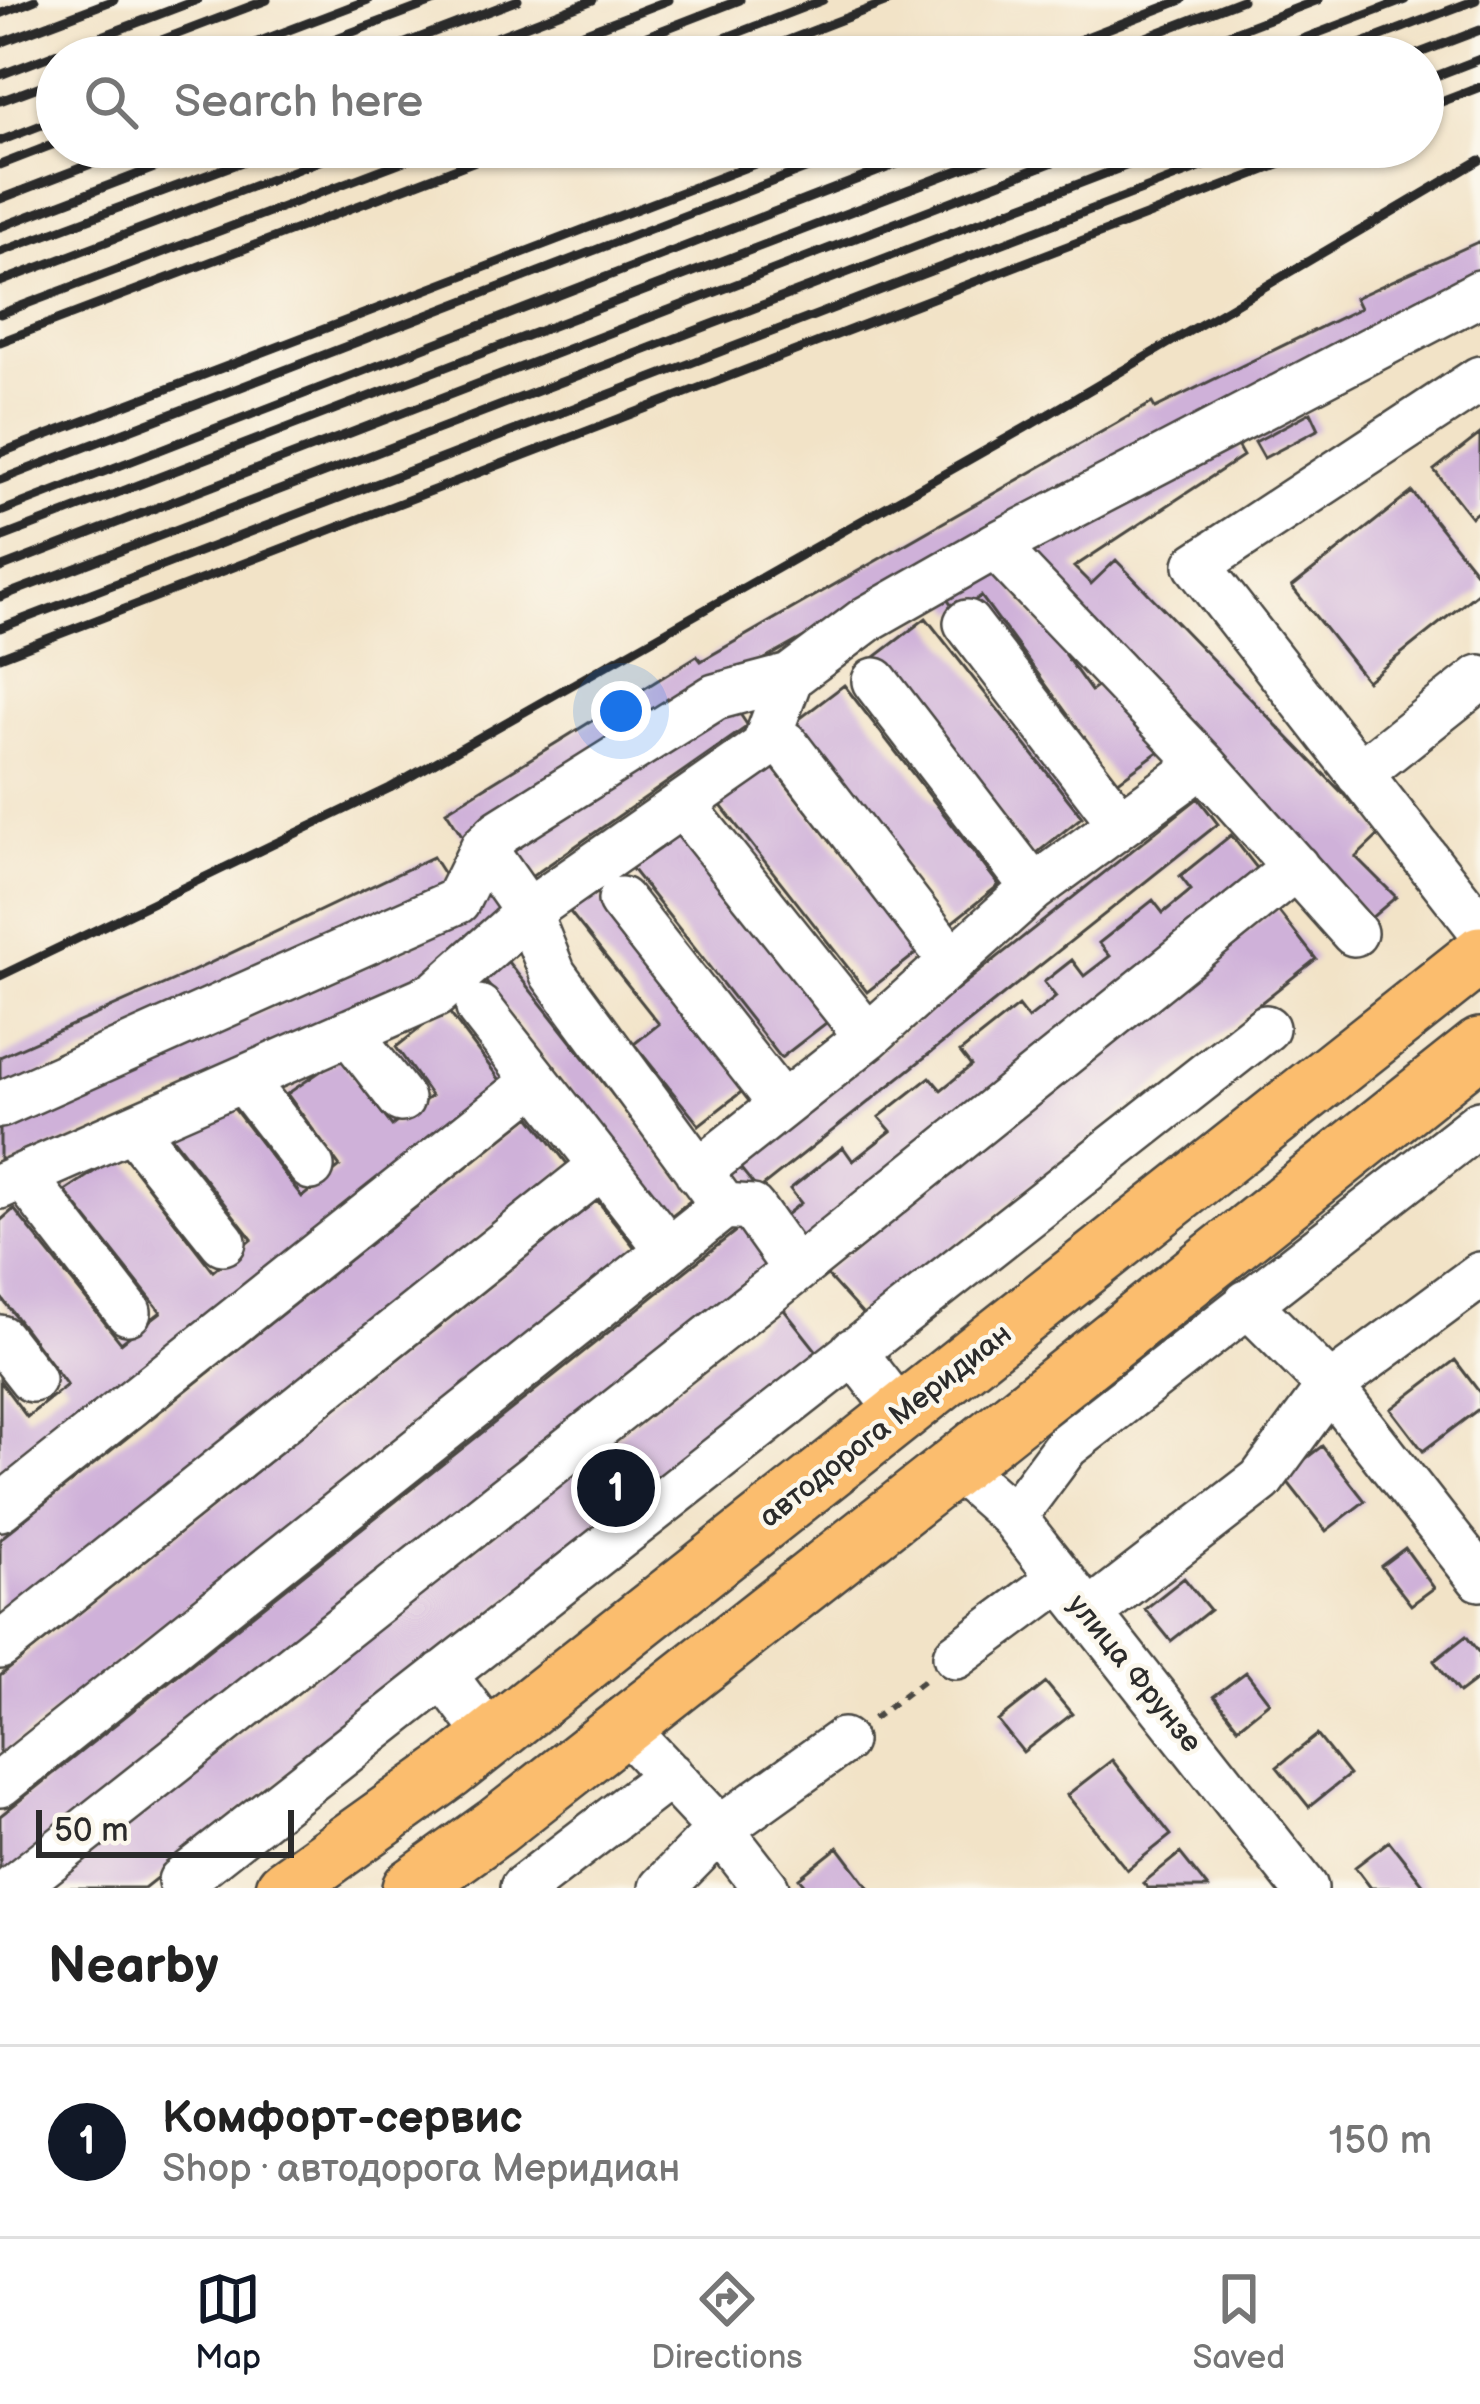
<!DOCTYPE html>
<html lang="en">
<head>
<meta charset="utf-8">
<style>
	body { margin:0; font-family:"Balsamiq Sans",sans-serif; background:#f6f6f6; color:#222 }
	.scale { position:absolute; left:36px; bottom:30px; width:258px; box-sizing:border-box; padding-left:12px; border:6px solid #2b2b2b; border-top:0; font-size:33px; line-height:42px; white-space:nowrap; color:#2b2b2b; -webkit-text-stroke:9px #fbf7ec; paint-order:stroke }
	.you { position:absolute; left:621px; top:711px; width:42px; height:42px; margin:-30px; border:9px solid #fff; border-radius:50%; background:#1a73e8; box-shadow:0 0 0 18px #1a73e833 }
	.badge { display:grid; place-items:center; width:78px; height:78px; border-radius:50%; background:#111827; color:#fff; font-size:39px; font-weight:700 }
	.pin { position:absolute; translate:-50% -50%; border:6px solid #fff; box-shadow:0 3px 12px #0006 }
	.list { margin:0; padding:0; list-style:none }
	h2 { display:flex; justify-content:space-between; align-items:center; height:156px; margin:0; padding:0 48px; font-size:51px }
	h2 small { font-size:39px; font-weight:400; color:#767676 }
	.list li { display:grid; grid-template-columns:78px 1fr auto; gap:36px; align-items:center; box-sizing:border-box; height:192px; padding:0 48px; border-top:3px solid #e0e0e0 }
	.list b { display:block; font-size:45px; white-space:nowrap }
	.list p { margin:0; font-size:39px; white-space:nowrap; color:#767676 }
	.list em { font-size:39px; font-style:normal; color:#767676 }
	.icon { flex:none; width:66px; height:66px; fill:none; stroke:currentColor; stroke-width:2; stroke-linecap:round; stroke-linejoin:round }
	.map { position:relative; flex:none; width:1480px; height:1888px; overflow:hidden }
	.search { position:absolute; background:#fff; box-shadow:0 3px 9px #0004; left:36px; right:36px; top:36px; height:132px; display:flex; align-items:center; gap:30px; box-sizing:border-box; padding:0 42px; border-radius:66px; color:#767676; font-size:45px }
	.sheet { height:348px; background:#fff }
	nav { display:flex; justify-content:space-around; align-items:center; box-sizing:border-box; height:168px; border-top:3px solid #e0e0e0; background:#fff; font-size:33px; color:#767676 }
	nav a { display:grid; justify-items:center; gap:6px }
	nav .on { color:#111827 }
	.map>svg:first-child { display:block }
	.building { fill:#cfb1d9 }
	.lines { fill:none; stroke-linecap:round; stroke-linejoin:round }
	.minor-casing { stroke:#494742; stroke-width:50 }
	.major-casing { stroke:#494742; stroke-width:62 }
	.path { stroke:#494742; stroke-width:6; stroke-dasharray:9 9; stroke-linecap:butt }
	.minor { stroke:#fff; stroke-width:45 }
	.major { stroke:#fbbd6e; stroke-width:57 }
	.rail { stroke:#2b2b2b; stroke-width:9 }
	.labels { text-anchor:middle; stroke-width:9; stroke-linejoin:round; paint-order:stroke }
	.street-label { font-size:30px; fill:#2b2b2b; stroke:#fbf7ec }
</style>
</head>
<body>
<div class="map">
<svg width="1480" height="1888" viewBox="0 0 1480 1888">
	<rect width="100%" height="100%" fill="#fbf7ec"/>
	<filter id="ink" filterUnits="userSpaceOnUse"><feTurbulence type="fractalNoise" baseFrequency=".00833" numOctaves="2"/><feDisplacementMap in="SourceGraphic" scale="24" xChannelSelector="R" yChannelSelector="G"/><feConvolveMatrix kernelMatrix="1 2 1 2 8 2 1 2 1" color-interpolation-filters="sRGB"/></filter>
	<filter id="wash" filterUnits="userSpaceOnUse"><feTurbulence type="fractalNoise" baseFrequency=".004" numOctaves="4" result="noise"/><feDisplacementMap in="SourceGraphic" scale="48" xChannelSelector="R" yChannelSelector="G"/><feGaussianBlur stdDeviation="2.7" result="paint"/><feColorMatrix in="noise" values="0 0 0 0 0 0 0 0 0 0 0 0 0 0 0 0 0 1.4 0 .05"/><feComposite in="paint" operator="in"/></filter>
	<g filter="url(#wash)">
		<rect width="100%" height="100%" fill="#f2e3c7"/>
		<g id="blocks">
			<path class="building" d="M1480,241V276L1090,476L715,687L463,837L446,811L697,656L701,661L1152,403L1155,408L1360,308L1355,298Z
				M1311,412L1319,429L1264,458L1255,442Z
				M1230,433L1243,456L1074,567L1091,584L1116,560L1381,833L1356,857L1396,897L1370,919L1017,554Z
				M1480,434V510L1471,517L1434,470Z
				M1412,492L1480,577V591L1367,681L1292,587Z
				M991,560L1043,631L1059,619L1078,645L1065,655L1091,691L1114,675L1166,746L1117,782L981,596L957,613L944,595Z
				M926,618L1082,817L1032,857L875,657Z
				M844,685L999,885L950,924L794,723Z
				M736,708L748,726L524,882L506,857L702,720Z
				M765,758L918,952L867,992L715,798Z
				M1198,798L1218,824L758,1190L737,1164Z
				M674,822L830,1020L781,1058L625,860Z
				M1231,835L1264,877L804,1246L782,1218L801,1203L790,1189L843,1147L853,1161L891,1131L879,1117L930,1077L941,1090L971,1066L960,1052L1018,1006L1028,1019L1056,997L1044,982L1072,960L1084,976L1110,956L1099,943L1153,900L1163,913L1191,890L1180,876Z
				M433,857L451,885L0,1093V1057L187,974Z
				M591,886L749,1086L699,1125L634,1044L659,1024L566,907Z
				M491,888L515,920L436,978L0,1171V1128L419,942Z
				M1276,908L1316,959L865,1317L824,1272Z
				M501,953L694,1198L671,1216L478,972Z
				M446,1008L503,1084L0,1483V1381L27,1417L67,1385L0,1296V1221L14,1209L121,1343L161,1312L65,1191L122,1153L213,1271L252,1239L168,1132L226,1098L302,1197L340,1167L287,1094L340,1058L392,1126L431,1096L396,1047Z
				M530,1116L569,1166L0,1620V1539Z
				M597,1200L636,1249L0,1756V1676Z
				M747,1222L779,1263L0,1882V1816Z
				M781,1306L819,1354L144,1888H54L51,1885Z
				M1455,1360L1480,1393V1408L1423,1451L1391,1409Z
				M1322,1446L1365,1501L1326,1531L1283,1476Z
				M1405,1548L1434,1588L1411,1605L1381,1566Z
				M1184,1578L1210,1610L1171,1641L1145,1609Z
				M1466,1636L1480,1654V1677L1459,1693L1434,1661Z
				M1246,1672L1269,1702L1238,1727L1214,1696Z
				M1046,1683L1072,1714L1023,1752L998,1721Z
				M1317,1735L1349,1775L1309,1807L1277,1767Z
				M1112,1760L1171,1835L1127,1870L1067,1795Z
				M1389,1841L1426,1888H1371L1355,1867Z
				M838,1847L869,1888H807L799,1878Z
				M1180,1853L1208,1888H1148L1143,1883Z"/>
		</g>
	</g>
	<g filter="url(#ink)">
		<use href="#blocks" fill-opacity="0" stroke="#494742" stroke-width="3"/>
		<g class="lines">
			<defs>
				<path id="minor" d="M1480,379L1197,565L1480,928
					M995,546L1203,764L1354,933
					M967,623L1120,822
					M875,681L1034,888
					M785,744L952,961
					M1359,774L1480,678
					M697,823L868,1037
					M621,900L782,1105
					M479,1008L669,1250
					M349,1032L401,1099
					M243,1079L311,1167
					M0,1105L457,901L483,848L500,832L715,697L790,677
					M132,1128L223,1242
					M698,1172L868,1037L1034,888L1203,764
					M23,1176L128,1312
					M0,1186L436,994L528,912L764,747L790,677L867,619L995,546L1480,293
					M724,1206L752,1208L796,1270
					M1247,1303L1330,1386L1480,1578
					M0,1338L32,1379
					M853,1351L901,1413
					M955,1466L1013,1517L1305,1888
					M0,1508L536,1081
					M1013,1517L1066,1446L1480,1123
					M1089,1613L1261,1480L1330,1386L1480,1275
					M0,1646L602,1166
					M956,1656L1060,1579
					M443,1674L491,1738
					M623,1726L720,1829L766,1888
					M0,1784L724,1206L553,974L528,912L483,848
					M181,1881L1266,1028
					M13,1888L796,1270L1296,867
					M523,1888L670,1775
					M662,1888L720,1829L843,1741"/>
				<path id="major" d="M285,1888L450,1770L1480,955
					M411,1888L496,1827L955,1466L1480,1047"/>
			</defs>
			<use href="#minor" class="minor-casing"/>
			<use href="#major" class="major-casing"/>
			<path class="path" d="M873,1719L924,1680"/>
			<use href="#minor" class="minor"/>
			<use href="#major" class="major"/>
			<path class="rail" d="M0,14L35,0
				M0,43L114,0
				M117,57L267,0
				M218,57L368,0
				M286,57L438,0
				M369,57L518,0
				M444,57L593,0
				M521,57L669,0
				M593,57L740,0
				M675,57L823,0
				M745,57L892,0
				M1035,57L1182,0
				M1095,57L1242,0
				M1169,57L1318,0
				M1255,57L1405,0
				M1326,57L1476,0
				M1409,57L1480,30
				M0,75L197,0
				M1423,81L1480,59
				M0,101L57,80
				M1423,109L1480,87
				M0,141L57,119
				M0,165L57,143
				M0,199L135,147
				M0,227L209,147
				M0,252L282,147
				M0,282L356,147
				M0,314L441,147
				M0,342L512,147
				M0,453L799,147
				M0,480L862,147
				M0,512L941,147
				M0,538L1019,147
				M0,568L1092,147
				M0,597L1175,147
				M0,628L1254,147
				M0,657L1325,147
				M0,976L390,788L1025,428L1480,160"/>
		</g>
	</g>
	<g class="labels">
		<g class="street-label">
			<text transform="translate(885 1425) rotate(-38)" y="10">автодорога Меридиан</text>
			<text transform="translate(1135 1673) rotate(51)" y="10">улица Фрунзе</text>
		</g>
	</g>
</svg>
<div class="scale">50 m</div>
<div class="you"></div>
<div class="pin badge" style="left:616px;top:1488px">1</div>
<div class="search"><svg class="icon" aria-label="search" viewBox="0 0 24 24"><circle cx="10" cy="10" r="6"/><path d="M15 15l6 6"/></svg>Search here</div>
</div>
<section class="sheet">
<h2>Nearby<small></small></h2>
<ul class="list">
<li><span class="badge">1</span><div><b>Комфорт-сервис</b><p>Shop · автодорога Меридиан</p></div><em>150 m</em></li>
</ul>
</section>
<nav>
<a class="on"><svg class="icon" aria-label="map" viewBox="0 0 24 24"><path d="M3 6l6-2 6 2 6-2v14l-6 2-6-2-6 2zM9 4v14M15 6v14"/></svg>Map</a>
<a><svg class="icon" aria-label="directions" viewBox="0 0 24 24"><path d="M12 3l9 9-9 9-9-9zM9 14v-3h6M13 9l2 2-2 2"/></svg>Directions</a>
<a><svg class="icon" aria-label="saved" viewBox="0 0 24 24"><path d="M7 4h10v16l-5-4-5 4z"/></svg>Saved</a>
</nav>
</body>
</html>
